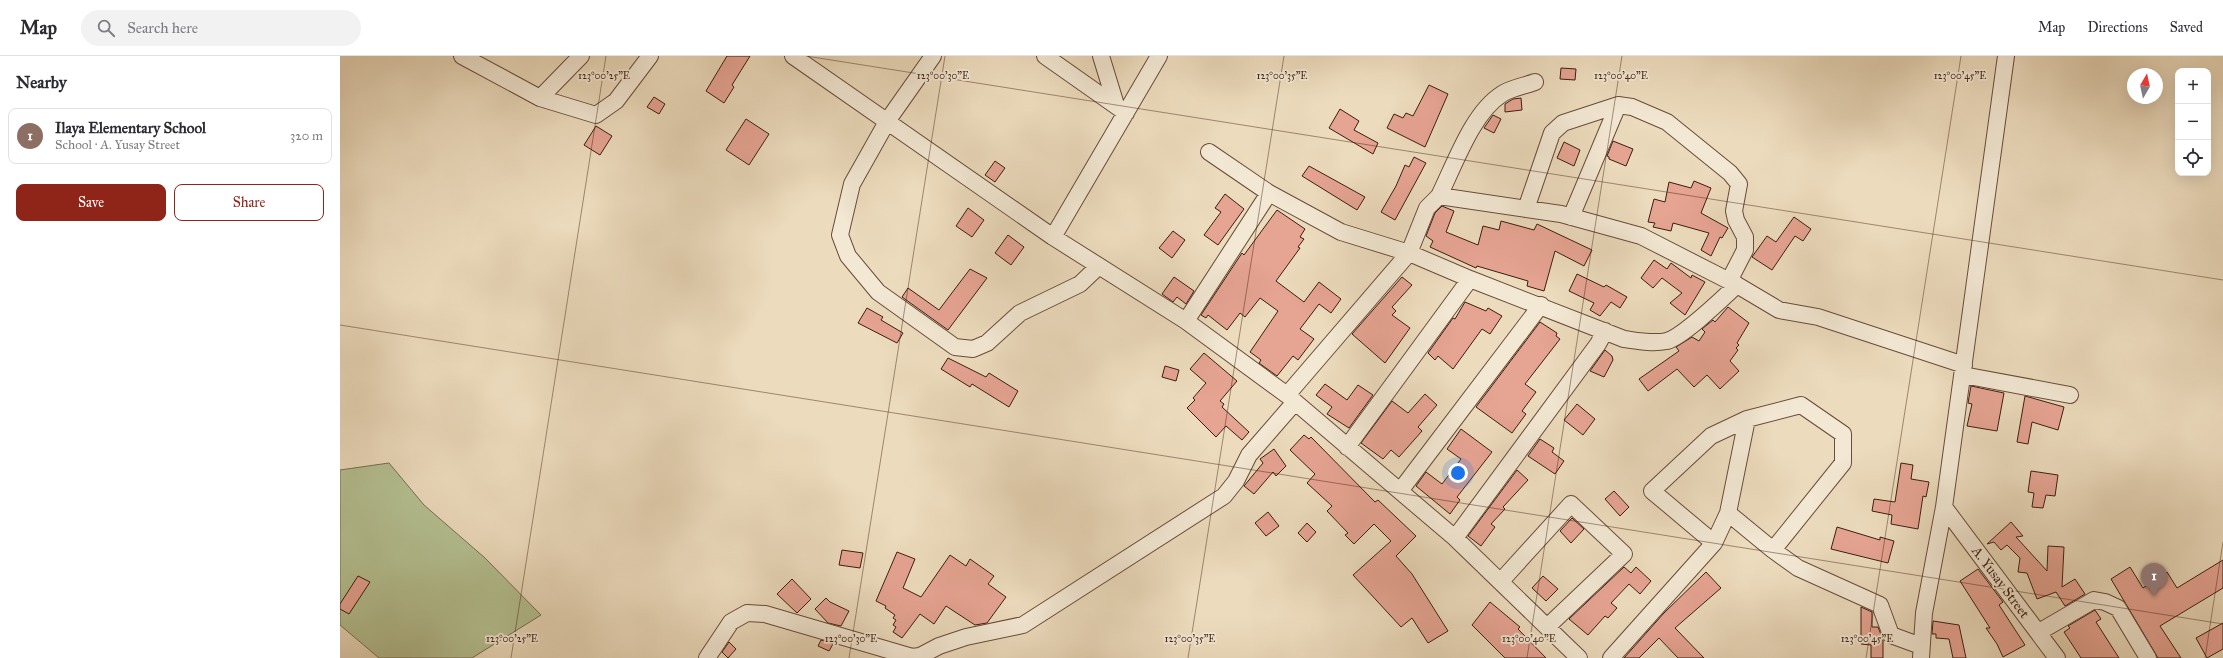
<!DOCTYPE html>
<html lang="en">
<head>
<meta charset="utf-8">
<style>
	body { margin:0; font-family:"IM FELL Great Primer",serif; background:#f2f2f3; color:#2b2b33 }
	.controls { position:absolute; right:12px; top:12px; display:grid; overflow:hidden; border-radius:8px; box-shadow:0 4px 16px #0002 }
	.controls button { width:36px; height:36px; display:grid; place-items:center; padding:0; border:0; border-bottom:1px solid #e1e1e2; background:#fff; color:#2b2b33; font:20px sans-serif }
	.compass { position:absolute; left:1787px; top:12px; width:36px; height:36px; border-radius:50%; background:#fff; box-shadow:0 4px 16px #0002; rotate:9deg }
	.you { position:absolute; left:1118px; top:417px; width:14px; height:14px; margin:-10px; border:3px solid #fff; border-radius:50%; background:#1a73e8; box-shadow:0 0 0 6px #1a73e833 }
	.badge { display:grid; place-items:center; width:26px; height:26px; border-radius:50%; background:#8f2418; color:#fff; font-size:13px; font-weight:700 }
	.pin { position:absolute; translate:-50% -33px; filter:drop-shadow(0 1px 2px #0008) }
	.pin::after { content:''; position:absolute; top:21px; width:14px; height:12px; background:inherit; clip-path:polygon(0 0,100% 0,50% 100%) }
	.list { margin:0; padding:0; list-style:none }
	h2 { display:flex; justify-content:space-between; align-items:center; height:52px; margin:0; padding:0 16px; font-size:17px }
	h2 small { font-size:13px; font-weight:400; color:#7c7c81 }
	.list li { display:grid; grid-template-columns:26px 1fr auto; gap:12px; align-items:center; box-sizing:border-box; height:56px; margin:0 8px 8px; padding:0 8px; border:1px solid #e1e1e2; border-radius:8px }
	.list b { display:block; font-size:15px; white-space:nowrap }
	.list p { margin:0; font-size:13px; white-space:nowrap; color:#7c7c81 }
	.list em { font-size:13px; font-style:normal; color:#7c7c81 }
	.actions { display:flex; gap:8px; padding:12px 16px }
	.actions a { flex:1; padding:9px 0; border:1px solid #8f2418; border-radius:8px; text-align:center; font-size:14px; color:#8f2418 }
	.actions .main { background:#8f2418; color:#fff }
	.icon { flex:none; width:22px; height:22px; fill:none; stroke:currentColor; stroke-width:2; stroke-linecap:round; stroke-linejoin:round }
	.map { position:relative; flex:none; width:1883px; height:602px; overflow:hidden }
	header { display:flex; align-items:center; gap:24px; box-sizing:border-box; height:56px; padding:0 20px; background:#fff; border-bottom:1px solid #e1e1e2 }
	header strong { font-size:19px }
	nav { display:flex; gap:22px; margin-inline-start:auto; font-size:14px }
	.search { width:280px; height:36px; background:#f2f2f3; display:flex; align-items:center; gap:10px; box-sizing:border-box; padding:0 14px; border-radius:22px; color:#7c7c81; font-size:15px }
	main { display:flex }
	aside { flex:1; background:#fff }
	.map>svg:first-child { display:block }
	.green { fill:#b5c193; stroke:#796f51 }
	.building { fill:#e6a493; stroke:#3d1d0f }
	.lines { fill:none; stroke-linecap:round; stroke-linejoin:round }
	.minor-casing { stroke:#694c3a; stroke-width:18 }
	.minor { stroke:#f3e8d4; stroke-width:16 }
	.ticks { fill:none; stroke:#3d1d0f; stroke-width:1; stroke-opacity:0.45 }
	.labels { text-anchor:middle; stroke-width:3.5; stroke-linejoin:round; paint-order:stroke }
	.street-label { font-size:14px; fill:#3d1d0f; stroke:#f3e8d4 }
	.ticks-label { font-size:10px; text-anchor:middle; fill:#3d1d0f; stroke:#f3e8d4; stroke-width:3.5; stroke-linejoin:round; paint-order:stroke }
</style>
</head>
<body>
<header>
<strong>Map</strong>
<div class="search"><svg class="icon" aria-label="search" viewBox="0 0 24 24"><circle cx="10" cy="10" r="6"/><path d="M15 15l6 6"/></svg>Search here</div>
<nav><a>Map</a><a>Directions</a><a>Saved</a></nav>
</header>
<main>
<aside>
<h2>Nearby<small></small></h2>
<ul class="list">
<li><span class="badge" style="background:#8d6e63">1</span><div><b>Ilaya Elementary School</b><p>School · A. Yusay Street</p></div><em>320 m</em></li>
</ul>
<div class="actions"><a class="main">Save</a><a>Share</a></div>
</aside>
<div class="map">
<svg width="1883" height="602" viewBox="0 0 1883 602">
	<rect width="100%" height="100%" fill="#ecdbbd"/>
	<filter id="stains"><feTurbulence type="fractalNoise" baseFrequency=".005" numOctaves="4"/><feColorMatrix values="0 0 0 0 .2 0 0 0 0 .09 0 0 0 0 .02 0 0 0 .5 -.17"/></filter>
	<radialGradient id="worn" r=".72"><stop offset=".6" stop-color="#630" stop-opacity="0"/><stop offset="1" stop-color="#630" stop-opacity=".3"/></radialGradient>
	<path class="green" d="M49,407L84,449L145,502L201,559L132,602H39L0,569V414Z"/>
	<path class="building" d="M387,0H410L392,29L394,31L384,47L366,35Z
		M1221,12L1236,13L1235,24L1220,23Z
		M1089,29L1108,38L1085,91L1047,72L1054,58L1063,62L1066,57L1073,60Z
		M314,41L325,48L319,58L307,51Z
		M1181,42L1182,54L1165,56V48L1173,43Z
		M1000,53L1019,65L1014,74L1038,87L1033,98L989,72Z
		M1153,59L1161,63L1154,77L1144,72Z
		M406,63L429,78L409,109L386,94Z
		M256,70L272,80L260,99L244,89Z
		M1273,85L1293,93L1286,110L1269,103V101L1267,100Z
		M1224,86L1240,94L1234,110L1217,102Z
		M1074,101L1086,107L1055,164L1041,156L1056,130L1065,109L1069,111Z
		M655,105L665,112L655,126L645,119Z
		M969,110L1025,141L1017,154L962,120Z
		M1354,125L1371,132L1361,157L1388,172L1382,182L1380,181L1371,200L1361,194L1369,177L1333,167L1331,175L1313,171L1315,167L1308,166L1314,143L1325,146L1329,126L1351,132Z
		M885,138L904,153L878,189L864,179L881,156L875,152Z
		M1102,150L1114,155L1106,176L1138,189L1143,170L1159,174L1161,165L1194,174L1197,168L1252,194L1244,210L1215,195L1204,235L1187,230L1188,225L1137,210L1136,212L1090,191L1093,185L1086,180L1095,157Z
		M628,152L644,164L632,181L616,170Z
		M937,154L965,173L960,181L964,183L958,191L960,192L936,225L964,246L979,226L1001,243L991,257L979,248L960,273L974,283L958,304L953,300L937,320L919,307L921,304L910,296L938,255L920,242L905,261L900,257L887,274L868,259L866,262L861,259L902,197L904,199Z
		M1454,161L1471,173L1463,185L1455,180L1432,214L1412,201L1427,180L1436,186Z
		M833,175L845,184L832,202L819,192Z
		M668,179L684,191L671,209L655,197Z
		M1314,204L1327,213L1331,207L1351,222L1352,219L1365,226L1345,259L1330,247L1342,237L1322,222L1313,232L1301,222Z
		M630,213L647,222L608,274L562,241L568,232L599,254Z
		M1237,218L1264,231L1266,229L1287,241L1280,252L1271,246L1260,260L1250,254L1254,247L1229,235Z
		M834,221L854,235L846,248L837,241L833,246L822,238Z
		M1062,221L1072,229L1052,251L1056,255L1052,259L1070,272L1045,307L1012,278Z
		M1125,246L1146,255L1148,252L1162,260L1150,278L1142,273L1113,313L1098,300L1095,304L1088,297L1113,262L1115,263Z
		M1388,251L1409,267L1397,287L1399,289L1396,292L1398,294L1390,305L1399,315L1380,333L1367,319L1354,331L1337,313L1308,335L1299,323L1339,295L1336,291L1352,281L1359,285L1365,276L1362,273L1373,264L1375,266Z
		M527,252L543,261L541,264L563,277L557,287L518,267Z
		M1200,266L1217,277L1216,280L1220,283L1185,328L1196,336L1182,355L1186,358L1172,377L1136,351Z
		M1265,294L1272,300L1273,304L1264,321L1250,315Z
		M864,297L897,325L880,345L884,348L882,351L909,376L902,384L886,370L876,381L847,352L855,344L853,342L866,327L850,313Z
		M608,302L646,321L649,317L678,335L669,351L632,328L630,331L601,313Z
		M825,310L839,314L836,325L822,321Z
		M985,328L1007,344L1018,329L1033,339L1009,372L987,358L992,351L976,339Z
		M1631,330L1664,337L1657,375L1627,370L1632,348L1628,347Z
		M1085,338L1097,349L1078,371L1082,375L1059,401L1051,394L1043,403L1021,387L1052,345L1068,357Z
		M1685,340L1724,351L1718,374L1692,366L1688,388L1677,386Z
		M1237,348L1255,363L1243,379L1224,364Z
		M1121,373L1152,396L1117,441L1120,444L1110,458L1076,430L1086,416L1102,428L1121,403L1107,393Z
		M964,379L969,383L971,381L1035,446L1038,444L1076,480L1056,500L1072,518L1108,575L1088,587L1072,562L1061,571L1013,519L1051,485L1034,468L1014,488L1005,479L1008,477L987,455L992,450L967,427L975,418L950,394Z
		M1200,383L1214,392L1212,396L1224,405L1215,418L1188,400Z
		M934,393L946,410L936,420L933,416L914,438L904,430L923,407L920,403Z
		M1561,407L1573,409L1571,423L1589,426L1586,441L1583,440L1578,473L1551,468L1552,459L1532,455L1534,443L1555,446Z
		M1177,414L1188,424L1163,451L1165,453L1151,468L1155,471L1141,490L1128,480Z
		M1691,415L1718,419L1715,440L1706,439L1703,452L1692,451L1694,437L1688,436Z
		M1274,435L1289,451L1280,460L1265,443Z
		M928,456L939,470L926,480L915,467Z
		M1232,462L1244,473L1231,487L1220,475Z
		M1671,466L1683,480L1676,481L1707,515L1708,490L1724,491L1722,531L1735,523L1745,538L1725,550L1716,536L1697,543L1687,517L1678,516L1680,502L1667,489L1661,494L1654,486L1647,488Z
		M967,467L976,476L967,486L958,477Z
		M1497,471L1540,484V481L1554,485L1548,507L1491,493Z
		M502,494L523,497L520,512L499,509Z
		M557,496L575,503L563,532L581,541L610,499L626,510L630,503L654,520L648,528L666,541L647,567L635,569L606,550L594,568L580,558L562,582L553,576L556,571L553,569L556,564L553,562L555,559L545,552L546,550L536,545Z
		M1883,504V532L1820,570L1841,602H1818L1771,523L1790,511L1803,532L1827,516L1837,532Z
		M1284,511L1291,517L1296,511L1311,525L1300,538L1289,528L1271,547L1277,552L1268,562L1265,560L1248,579L1229,563Z
		M1638,513L1663,546L1659,549L1685,589L1663,601L1657,588L1646,572H1650L1620,525Z
		M1366,516L1381,532L1335,572L1364,602H1338L1319,582L1299,602H1284L1324,557Z
		M18,520L30,526L9,558L0,553V548Z
		M1203,520L1218,533L1206,545L1192,532Z
		M452,523L471,543L457,557L437,538Z
		M486,542L490,546L509,555L501,570L488,567L475,553Z
		M1150,546L1180,571L1178,573L1206,602H1165L1132,569Z
		M1521,551L1532,556V571H1538L1543,584V602H1531V589L1521,588Z
		M1755,554L1761,563L1756,566L1779,602H1741L1724,576L1730,572L1728,570Z
		M1593,565L1619,569L1626,602H1613L1609,583L1596,582V578H1592Z
		M1883,567V593L1867,602L1856,582Z
		M481,584L493,588L489,595L478,590Z
		M389,586L396,593L388,602L382,596Z"/>
	<g class="lines">
		<defs>
			<path id="minor" d="M122,0L200,42L256,59L276,45L310,0
				M453,0L713,181L846,265L947,339L1115,482L1239,602
				M593,0L548,64L512,128L500,179L508,200L538,236L615,291L633,293L647,287L680,257L740,228L759,210
				M705,0L786,57
				M761,0L776,49
				M200,42L241,0
				M869,96L929,137L1001,176L1069,197L1130,223L1284,283C1298,285 1312,288 1327,285C1344,280 1383,242 1397,229
				M1099,140C1115,108 1132,57 1162,38C1171,32 1184,30 1195,26
				M1186,153L1212,77L1223,67L1278,49L1292,51L1327,66L1390,117L1399,128L1394,155L1396,164L1405,181V194L1389,225
				M1231,161L1278,49
				M713,181L819,0
				M846,265L929,137
				M1623,319L1730,339
				M947,339L1069,197L1087,152L1099,140L1221,158L1301,180L1397,229L1439,254L1478,261L1624,309
				M1407,363L1388,457L1374,487L1312,435L1371,380L1407,363L1461,349L1503,378V407L1433,494L1458,512L1540,549L1551,579L1581,590
				M1007,391L1130,223
				M1060,435L1201,249
				M1604,451L1717,602
				M1388,457L1433,494
				M1115,482L1258,288L1265,275
				M1161,525L1231,448L1284,498L1207,571
				M1699,576L1754,544L1765,546L1778,552L1808,602
				M367,602L391,566L407,557L425,558L572,601L580,600L599,590L626,581L683,569L884,440L896,425L909,399L955,346
				M1271,602L1374,487
				M1581,602L1584,557L1604,451L1666,0"/>
		</defs>
		<use href="#minor" class="minor-casing"/>
		<use href="#minor" class="minor"/>
	</g>
	<path class="ticks" d="M466,0L1883,224M0,269L1883,568M171,602L266,0M509,602L605,0M848,602L944,0M1187,602L1282,0M1526,602L1621,0M1865,602L1883,486"/>
	<g class="labels">
		<g class="street-label">
			<text transform="translate(1661 526) rotate(53)" y="5">A. Yusay Street</text>
		</g>
	</g>
	<g class="ticks-label">
		<text x="1620" y="23">123°00'45"E</text>
		<text x="264" y="23">123°00'25"E</text>
		<text x="603" y="23">123°00'30"E</text>
		<text x="942" y="23">123°00'35"E</text>
		<text x="1281" y="23">123°00'40"E</text>
		<text x="172" y="586">123°00'25"E</text>
		<text x="511" y="586">123°00'30"E</text>
		<text x="850" y="586">123°00'35"E</text>
		<text x="1189" y="586">123°00'40"E</text>
		<text x="1527" y="586">123°00'45"E</text>
	</g>
	<rect width="100%" height="100%" filter="url(#stains)"/>
	<rect width="100%" height="100%" fill="url(#worn)"/>
</svg>
<div class="controls">
<button>+</button>
<button>−</button>
<button><svg class="icon" aria-label="locate" viewBox="0 0 24 24"><circle cx="12" cy="12" r="6"/><path d="M12 2v4M12 18v4M2 12h4M18 12h4"/></svg></button>
</div>
<svg class="compass" viewBox="-18 -18 36 36"><path d="M0-13l5 13h-10z" fill="#e53935"/><path d="M0 13l5-13h-10z" fill="#7c7c81"/></svg>
<div class="you"></div>
<div class="pin badge" style="left:1814px;top:540px;background:#8d6e63">1</div>
</div>
</main>
</body>
</html>
